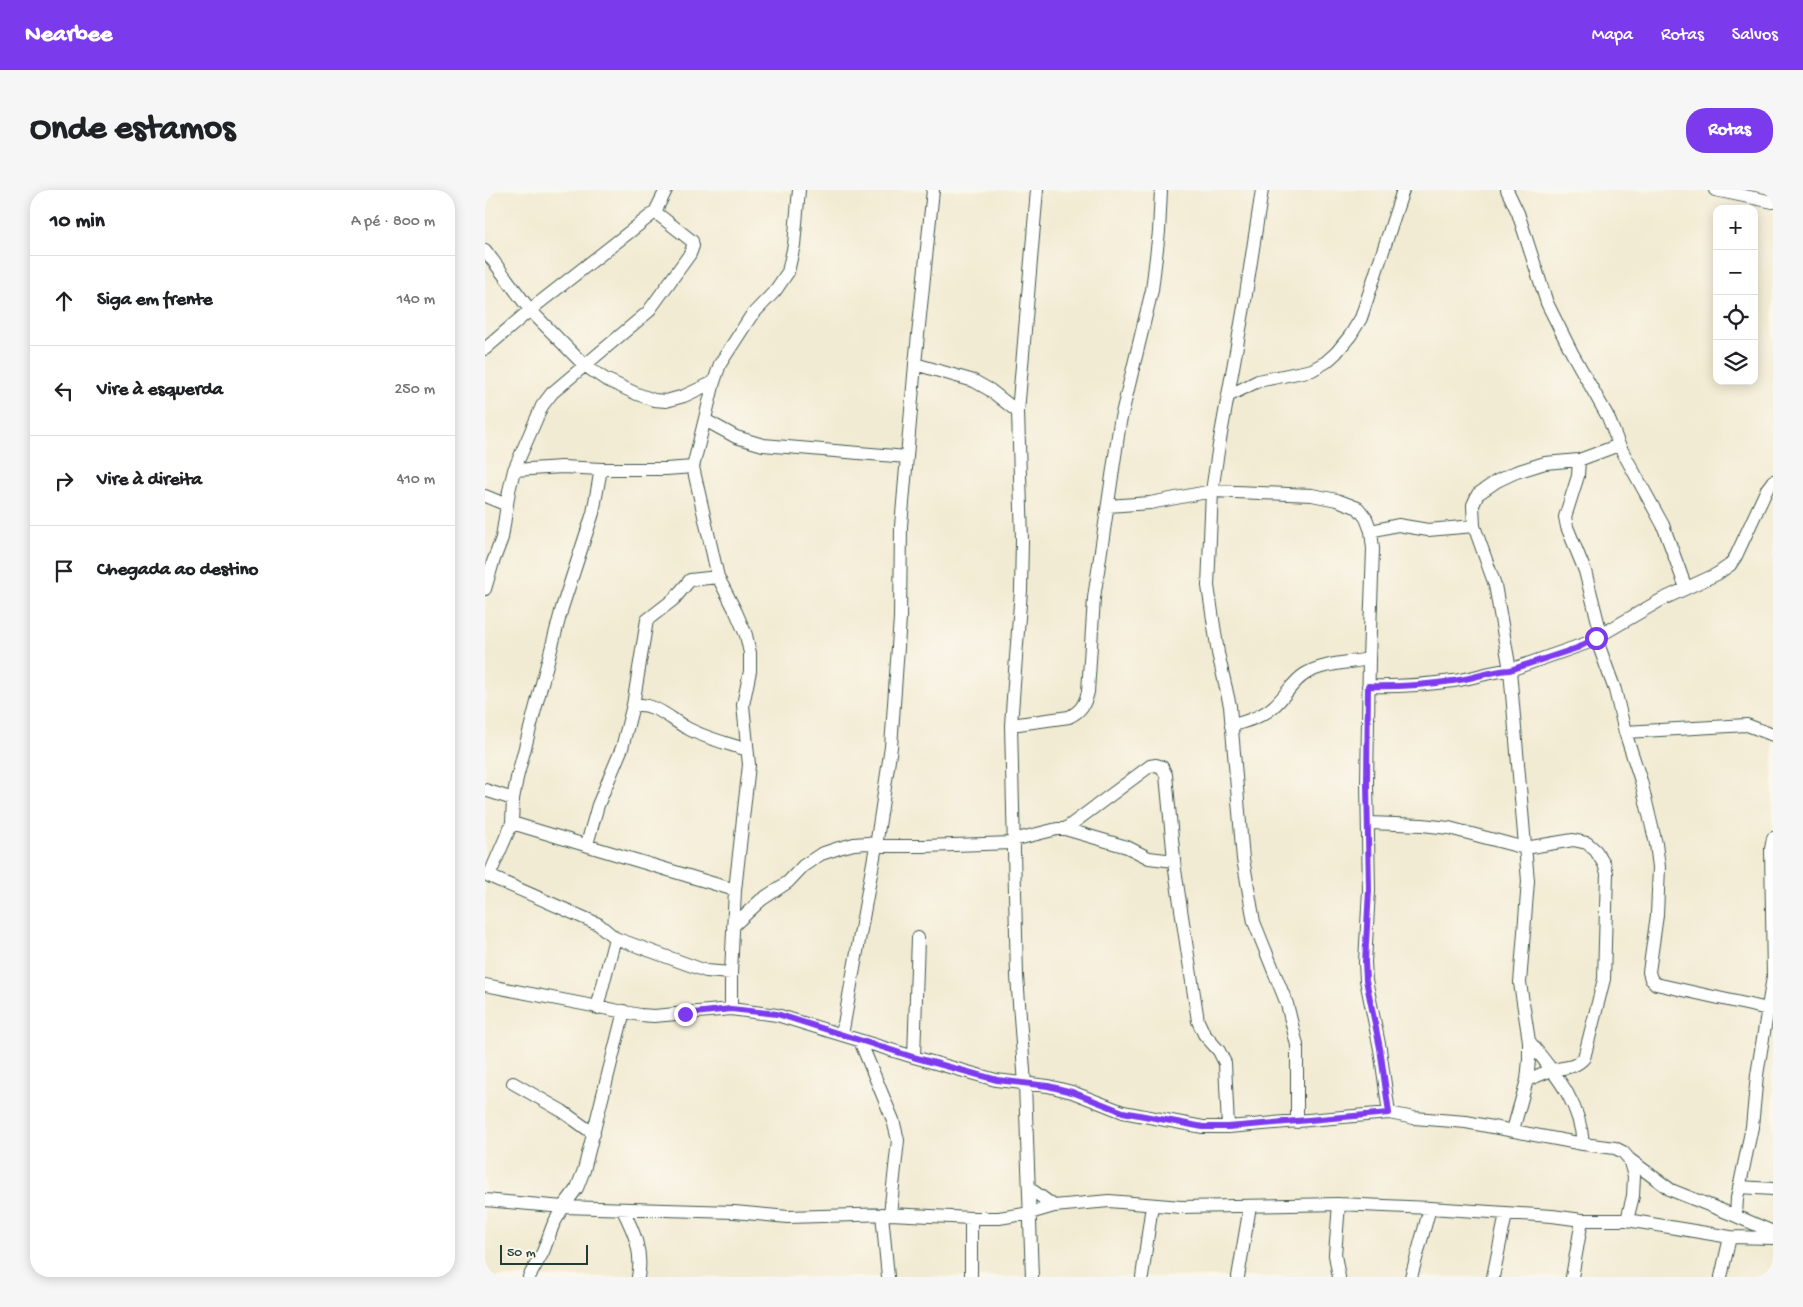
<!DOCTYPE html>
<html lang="pt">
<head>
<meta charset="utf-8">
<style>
	body { margin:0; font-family:"Gochi Hand",sans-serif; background:#f6f6f6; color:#202124 }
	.controls { position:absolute; right:15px; top:15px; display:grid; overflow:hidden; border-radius:10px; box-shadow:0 2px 12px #0003 }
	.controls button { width:45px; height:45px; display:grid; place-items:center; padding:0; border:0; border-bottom:1px solid #e0e0e0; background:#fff; color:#202124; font:25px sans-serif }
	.scale { position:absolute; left:15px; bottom:12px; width:88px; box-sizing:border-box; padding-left:5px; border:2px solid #1f3d34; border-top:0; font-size:14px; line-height:18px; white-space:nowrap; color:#1f3d34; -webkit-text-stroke:4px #fbf7ec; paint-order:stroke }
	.stop { position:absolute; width:15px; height:15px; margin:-11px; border:4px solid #7c3aed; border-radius:50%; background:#fff }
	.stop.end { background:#7c3aed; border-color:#fff; box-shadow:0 1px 5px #0008 }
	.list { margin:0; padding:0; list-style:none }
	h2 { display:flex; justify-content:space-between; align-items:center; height:65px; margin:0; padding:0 20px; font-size:21px }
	h2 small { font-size:16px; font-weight:400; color:#757577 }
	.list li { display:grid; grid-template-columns:32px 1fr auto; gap:15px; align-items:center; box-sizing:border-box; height:90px; padding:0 20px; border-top:1px solid #e0e0e0 }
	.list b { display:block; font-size:19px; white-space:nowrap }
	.list em { font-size:16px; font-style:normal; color:#757577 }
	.icon { flex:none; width:28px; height:28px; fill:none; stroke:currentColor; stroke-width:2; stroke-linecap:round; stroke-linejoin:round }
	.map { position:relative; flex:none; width:1288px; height:1087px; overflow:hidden; border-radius:20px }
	header { display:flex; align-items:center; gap:30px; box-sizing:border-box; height:70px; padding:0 25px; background:#7c3aed; color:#fff }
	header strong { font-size:24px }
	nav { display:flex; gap:28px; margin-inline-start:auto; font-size:18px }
	.intro { display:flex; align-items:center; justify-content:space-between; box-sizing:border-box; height:120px; padding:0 30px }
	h1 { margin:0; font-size:35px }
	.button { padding:12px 22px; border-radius:20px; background:#7c3aed; color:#fff; font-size:18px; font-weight:700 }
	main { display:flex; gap:30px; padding:0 30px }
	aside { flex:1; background:#fff; border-radius:20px; box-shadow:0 2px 12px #0003 }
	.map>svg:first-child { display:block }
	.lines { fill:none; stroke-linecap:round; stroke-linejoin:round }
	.minor-casing { stroke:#3f574c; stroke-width:14 }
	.minor { stroke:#fff; stroke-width:12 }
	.route { stroke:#7c3aed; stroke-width:6 }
</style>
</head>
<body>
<header>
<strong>Nearbee</strong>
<nav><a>Mapa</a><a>Rotas</a><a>Salvos</a></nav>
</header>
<div class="intro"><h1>Onde estamos</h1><a class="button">Rotas</a></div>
<main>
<aside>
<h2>10 min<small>A pé · 800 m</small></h2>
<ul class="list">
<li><svg class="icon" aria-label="ahead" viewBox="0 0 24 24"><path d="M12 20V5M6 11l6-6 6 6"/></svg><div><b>Siga em frente</b></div><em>140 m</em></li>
<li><svg class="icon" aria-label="left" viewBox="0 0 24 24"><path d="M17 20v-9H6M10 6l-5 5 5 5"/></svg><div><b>Vire à esquerda</b></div><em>250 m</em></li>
<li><svg class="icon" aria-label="right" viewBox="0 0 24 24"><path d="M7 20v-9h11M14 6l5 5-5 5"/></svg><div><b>Vire à direita</b></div><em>410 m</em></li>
<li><svg class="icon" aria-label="arrive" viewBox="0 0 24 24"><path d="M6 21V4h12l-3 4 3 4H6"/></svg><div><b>Chegada ao destino</b></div></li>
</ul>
</aside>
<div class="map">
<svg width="1288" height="1087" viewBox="0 0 1288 1087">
	<rect width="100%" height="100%" fill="#fbf7ec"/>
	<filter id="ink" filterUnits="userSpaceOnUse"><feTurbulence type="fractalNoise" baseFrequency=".02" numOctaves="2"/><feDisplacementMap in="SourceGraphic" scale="10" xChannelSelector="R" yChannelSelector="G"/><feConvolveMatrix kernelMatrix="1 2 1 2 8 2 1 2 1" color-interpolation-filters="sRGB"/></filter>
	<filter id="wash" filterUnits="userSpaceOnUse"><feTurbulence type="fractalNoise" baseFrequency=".0096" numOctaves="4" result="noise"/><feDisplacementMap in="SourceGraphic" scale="20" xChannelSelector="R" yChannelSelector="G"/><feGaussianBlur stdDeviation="1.12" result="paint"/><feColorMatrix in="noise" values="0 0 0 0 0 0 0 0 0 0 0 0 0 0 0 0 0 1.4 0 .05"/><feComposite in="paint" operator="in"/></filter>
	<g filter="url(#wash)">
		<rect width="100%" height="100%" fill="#f2ebd3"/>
	</g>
	<g filter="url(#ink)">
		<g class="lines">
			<defs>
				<path id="minor" d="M777,0L759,117L734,255L727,301L723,396L733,463L745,516L758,669L769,732L802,814L812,855V932
					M1022,0L1033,23L1062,113L1087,163L1123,227L1134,255L1094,270L1060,273L1031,282L1012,291L993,304L988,315L989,336L1010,395L1025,480L1043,691L1035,793L1044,851V870L1042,890L1028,940
					M1230,0L1288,12
					M0,60L45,120L99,175L120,189L152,204L169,210L181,211L199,206L229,192
					M0,159L45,120L170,22
					M430,174L489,191L505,200L533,222
					M743,206L773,191L827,180L841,172L851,163L865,146L876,128L918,0
					M220,230L251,247L278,255L422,267
					M1134,255L1178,335L1201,398
					M1094,270L1093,286L1080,327L1082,337L1100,381L1116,444
					M29,280L77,277L116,279
					M0,306L22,315
					M623,316L665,313L727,301L827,305L852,310L873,318L881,328L886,341L888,359L884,469L882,593L884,700L880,772L881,790L895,859L904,923
					M886,341L913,335L943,340L989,336
					M0,399L8,372L17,348L24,301L29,280L57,216L67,203L163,122L205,64L208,56L207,51L170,22L181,0
					M1111,448L1130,500L1140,542L1156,591L1171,654L1174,677L1172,725L1164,782L1166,789L1171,794L1283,819
					M883,496C913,497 939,495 968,491C987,489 1005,481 1025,480L1102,453L1176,410L1232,384L1245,375L1251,366L1282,299L1288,291
					M148,515C170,513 183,527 200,537C219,548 242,553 262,560
					M526,535L584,527C596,521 600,514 603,502L609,408L635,232L667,100L674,42L676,0
					M746,536C761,531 777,527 788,517C800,507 807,492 820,484C838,473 864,473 884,469
					M1140,542L1262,535L1288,545
					M0,600L28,609
					M27,633L250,700
					M884,633L937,635L964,638L1040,658L1088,650L1102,653L1111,661L1119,674L1122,683L1119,789L1099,868C1088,880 1079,876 1065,881C1058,883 1050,887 1042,890
					M580,639L665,576L671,575L677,577L681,585L690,680L713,831L719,844L734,861L740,873L743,937
					M528,650L572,639H580L642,657L664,668L689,671
					M102,654L113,615L137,558L148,515L162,430L189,409L205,390L233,387
					M248,736L276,710L303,692L318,676L336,664L354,658L369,654L383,653L391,656H439L528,653
					M130,748L221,781L246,783
					M0,795L155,825L169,826L246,819L292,825L429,867L511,890L563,896L587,902L638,922L718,937H743L904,923L929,928L981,932L1098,954L1130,958L1138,962L1144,969L1149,986L1148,1006L1142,1030
					M112,818L130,748L113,734L4,686L27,633L28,609L32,588L52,512L77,418L108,323L116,279H181L208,277
					M246,819V783L250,700L264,575L258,515L265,481V463L261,445L251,422L233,387L208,277L229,192L235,174L266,126L290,101L303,82L309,55L314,0
					M357,845L391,656L406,557L415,428L416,336L430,174L448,0
					M375,851L408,930L413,950L405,1024
					M1044,851C1070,884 1095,911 1098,954
					M429,867L433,748
					M28,893L77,921L109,944
					M1144,969L1186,1000L1251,1026L1288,1042
					M1254,997L1288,999
					M544,998L569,1016
					M0,1010L78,1017L249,1022L303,1027L405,1024L486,1028H514L545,1023L569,1016L624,1011L696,1017L854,1014L945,1018L1067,1026L1097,1030H1142L1245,1047L1288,1048
					M854,1014L850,1065L854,1087
					M138,1020C149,1042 158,1062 153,1087
					M397,1024L403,1087
					M1251,1026L1252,1008L1267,937L1272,885L1288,787L1286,659L1288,648
					M44,1087L58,1062L68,1035L78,1017L92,998L99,980L139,821
					M486,1087V1028
					M547,1087L540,894L532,786L526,535L536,400L537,350L533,222L552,0
					M657,1087L667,1015
					M753,1087L765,1016
					M926,1087L945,1018
					M1008,1087L1021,1024
					M1087,1087L1097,1030
					M1236,1087L1245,1047"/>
			</defs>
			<use href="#minor" class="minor-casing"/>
			<use href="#minor" class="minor"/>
		</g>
	</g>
	<g class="lines" filter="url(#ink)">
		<path class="route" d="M200,824L246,819L292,824L428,867L512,890L563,896L587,902L638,922L718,937H743L904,923L895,858L881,790L880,772L884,700L882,592L883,496C912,497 940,495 968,491C987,489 1005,481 1025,480L1092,458L1111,448"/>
	</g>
</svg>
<div class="controls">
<button>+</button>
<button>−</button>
<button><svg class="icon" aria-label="locate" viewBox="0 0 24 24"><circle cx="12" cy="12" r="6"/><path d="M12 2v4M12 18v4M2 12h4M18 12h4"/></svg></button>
<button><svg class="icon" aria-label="layers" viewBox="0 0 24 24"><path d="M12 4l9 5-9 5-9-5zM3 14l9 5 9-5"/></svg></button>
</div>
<div class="scale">50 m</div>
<div class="stop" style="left:1111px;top:448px"></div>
<div class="stop end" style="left:200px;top:824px"></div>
</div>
</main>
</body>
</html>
